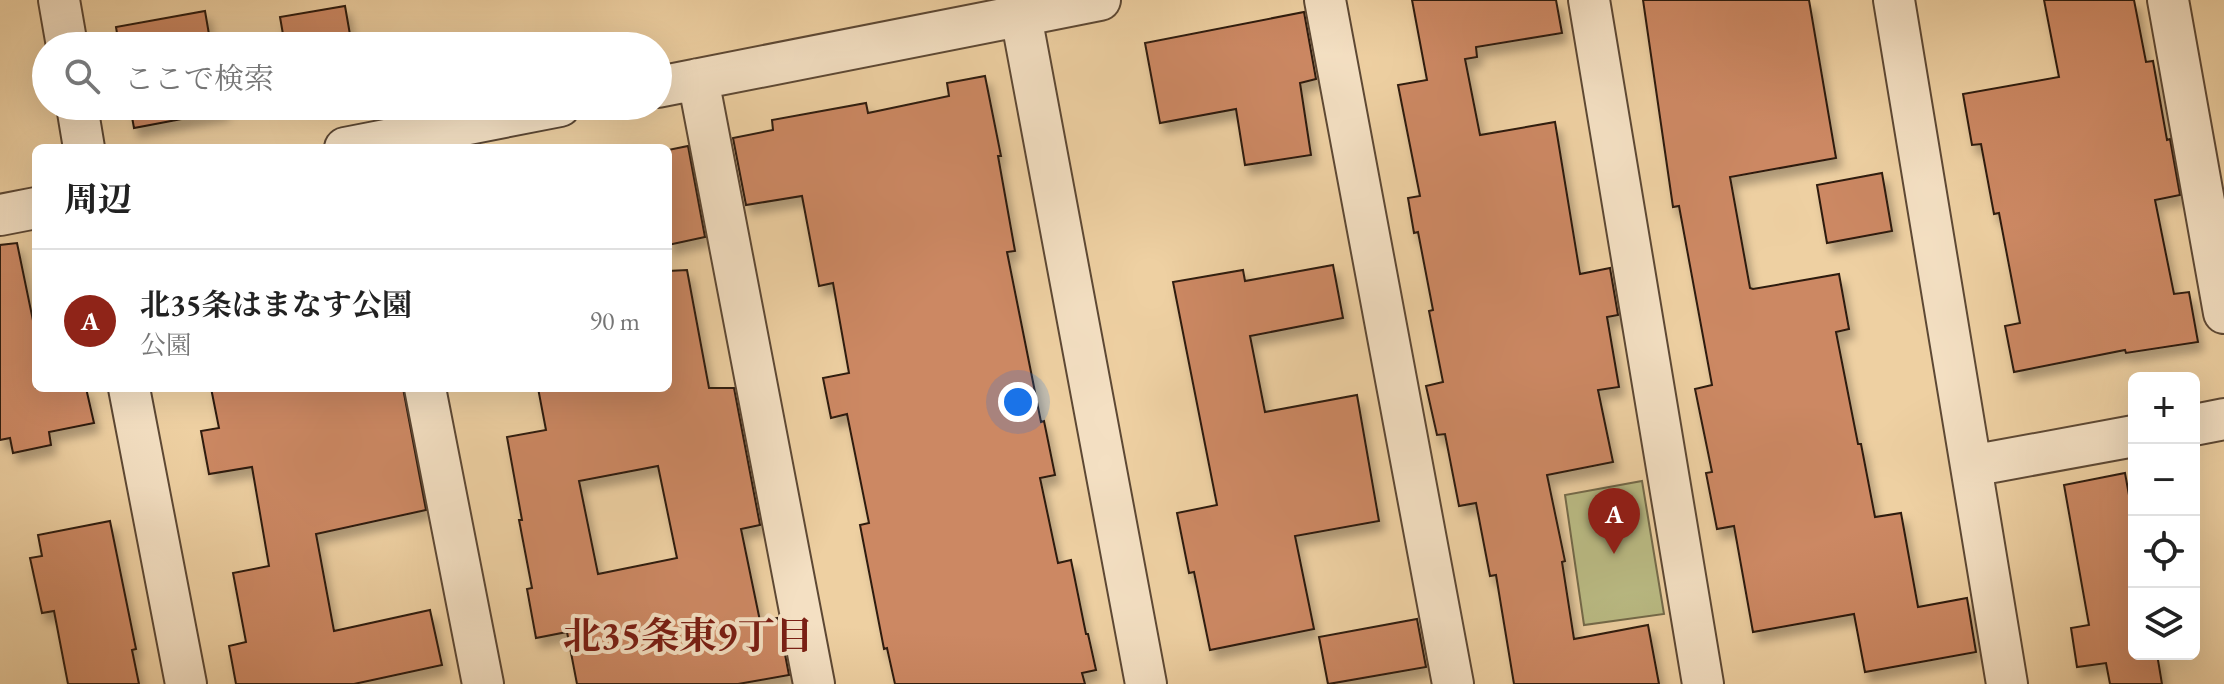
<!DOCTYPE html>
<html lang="ja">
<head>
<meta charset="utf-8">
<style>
	body { margin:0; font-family:"EB Garamond","Noto Serif JP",serif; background:#f2f2f2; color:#222 }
	.controls { position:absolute; right:24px; bottom:24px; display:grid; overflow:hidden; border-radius:12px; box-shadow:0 8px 32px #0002 }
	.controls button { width:72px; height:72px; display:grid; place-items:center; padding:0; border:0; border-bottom:2px solid #e0e0e0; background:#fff; color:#222; font:40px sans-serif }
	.you { position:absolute; left:1018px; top:402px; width:28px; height:28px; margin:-20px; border:6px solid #fff; border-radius:50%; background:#1a73e8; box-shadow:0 0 0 12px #1a73e833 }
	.badge { display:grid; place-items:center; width:52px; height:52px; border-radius:50%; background:#8f2418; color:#fff; font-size:26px; font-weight:700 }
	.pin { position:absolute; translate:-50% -66px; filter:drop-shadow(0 2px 4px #0008) }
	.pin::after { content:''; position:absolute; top:42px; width:28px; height:24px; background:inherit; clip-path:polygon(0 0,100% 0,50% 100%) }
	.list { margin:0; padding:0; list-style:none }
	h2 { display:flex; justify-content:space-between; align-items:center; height:104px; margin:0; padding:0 32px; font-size:34px }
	h2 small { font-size:26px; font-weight:400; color:#767676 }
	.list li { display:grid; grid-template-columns:52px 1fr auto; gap:24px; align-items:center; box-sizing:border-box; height:144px; padding:0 32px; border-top:2px solid #e0e0e0 }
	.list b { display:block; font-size:30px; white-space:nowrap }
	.list p { margin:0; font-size:26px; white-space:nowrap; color:#767676 }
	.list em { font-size:26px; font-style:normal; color:#767676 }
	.icon { flex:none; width:44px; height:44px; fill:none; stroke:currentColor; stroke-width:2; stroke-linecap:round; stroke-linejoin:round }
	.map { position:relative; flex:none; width:2224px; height:684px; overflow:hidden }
	.search { position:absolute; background:#fff; box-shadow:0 8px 32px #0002; left:32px; top:32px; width:640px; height:88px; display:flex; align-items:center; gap:20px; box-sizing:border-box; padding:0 28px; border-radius:44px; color:#767676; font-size:30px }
	.panel { position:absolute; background:#fff; box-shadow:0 8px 32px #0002; left:32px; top:144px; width:640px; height:248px; border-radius:12px }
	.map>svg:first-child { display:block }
	.green { fill:#babb84; stroke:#746a4a; stroke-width:2 }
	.building { fill:#cc8863; stroke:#2d1a0f; stroke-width:2; fill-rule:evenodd; filter:url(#shadow) }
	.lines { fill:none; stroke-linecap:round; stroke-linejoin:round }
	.minor-casing { stroke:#5d4834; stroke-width:44 }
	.minor { stroke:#f4e0c3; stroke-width:40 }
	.labels { text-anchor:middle; stroke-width:8; stroke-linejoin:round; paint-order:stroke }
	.neighbourhood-label { font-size:38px; font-weight:bold; fill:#7a1f14; stroke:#f4e0c3 }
</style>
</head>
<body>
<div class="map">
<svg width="2224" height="684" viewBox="0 0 2224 684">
	<defs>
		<filter id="shadow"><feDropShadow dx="5" dy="9" stdDeviation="4" flood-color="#0004"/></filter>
	</defs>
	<rect width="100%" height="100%" fill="#eed0a2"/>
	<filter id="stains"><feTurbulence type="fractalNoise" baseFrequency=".0025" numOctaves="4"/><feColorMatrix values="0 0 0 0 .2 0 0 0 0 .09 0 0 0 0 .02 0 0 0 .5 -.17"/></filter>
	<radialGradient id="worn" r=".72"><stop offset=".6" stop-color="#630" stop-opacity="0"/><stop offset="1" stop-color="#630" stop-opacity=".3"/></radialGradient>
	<path class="green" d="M1642,481L1664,614L1584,625L1565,495Z"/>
	<path class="building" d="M1412,0H1556L1562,33L1476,47L1477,57L1465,59L1480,135L1555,122L1580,274L1610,268L1618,315L1607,317L1619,387L1598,390L1613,462L1547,475L1565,561L1562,562L1574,639L1648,625L1659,684H1514L1496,575L1490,576L1476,503L1459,506L1445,434L1437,435L1426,386L1443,382L1429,311L1433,310L1418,232L1414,233L1408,198L1420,196L1398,85L1427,80Z
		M1643,0H1809L1836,158L1730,177L1750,288L1753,289L1839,274L1849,329L1836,332L1858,444H1861L1875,517L1901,513L1918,607L1967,598L1976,652L1865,672L1854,614L1753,632L1734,526L1717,529L1706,473L1712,472L1695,389L1712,385L1679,206L1673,207Z
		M2044,0H2134L2146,62L2153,61L2167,140L2170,139L2180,195L2155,200L2174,294L2189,292L2198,342L2126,353L2125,350L2014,372L2005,326L2020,323L1999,213L1994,214L1981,144L1972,145L1963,94L2059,77Z
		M345,6L352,46H285L280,17Z
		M205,11L211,46H119L116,27Z
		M1304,12L1316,79L1300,83L1311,155L1245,165L1236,109L1160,123L1145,43Z
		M985,76L1001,156H998L1015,251L1007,252L1041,422L1044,421L1055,475L1040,478L1058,563L1071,560L1086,634H1088L1096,670L1082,673L1085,684H895L887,648L884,649L860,525L869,523L847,414L831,418L823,378L849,373L833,283L819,286L802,196L746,205L733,138L773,130L772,120L866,103L868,113L949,96L947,83Z
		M130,106H223L224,111L134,128Z
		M688,146L705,237L668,245V150Z
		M1882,173L1892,231L1827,243L1817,185Z
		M17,243L36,335V388H86L94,423L49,432L51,445L13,453L10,438L0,440V245Z
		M1333,265L1343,318L1250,336L1265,412L1357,395L1379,521L1295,536L1314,629L1210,650L1194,572L1189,573L1177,513L1217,505L1173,282L1243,270L1245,281Z
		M687,270L709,388H734L760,525L741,529L760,621L778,618L789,675L738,684H577L567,632L536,638L527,589L532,588L519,520H522L507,437L546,430L538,388H668V271ZM658,466L677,558L598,574L579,481Z
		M211,388H403L426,510L316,534L334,631L430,610L442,665L354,684H236L229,646L246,642L233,573L269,566L252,467L209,474L201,431L219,428Z
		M2125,473L2134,523V654H2157L2162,684H2110L2106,663L2077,667L2071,628L2089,625L2064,485Z
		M110,521L136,649L132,650L139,684H68L54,611L42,613L30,558L42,556L38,535Z
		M1417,619L1426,667L1328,684L1319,637Z"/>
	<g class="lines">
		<defs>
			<path id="minor" d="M59,0L67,46
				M1018,0L1146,684
				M1325,0L1453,684
				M1589,0L1703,684
				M1894,0L2007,684
				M2168,0L2224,313
				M698,79L814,684
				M658,87L1100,0
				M77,106L84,148
				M345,148L560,106
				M0,215L36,208
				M129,388L186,684
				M425,388L483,684
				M2194,425L2224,419
				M1971,466L2134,436"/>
		</defs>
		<use href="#minor" class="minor-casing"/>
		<use href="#minor" class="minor"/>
	</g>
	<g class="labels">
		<g class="neighbourhood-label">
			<text x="688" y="649">北35条東9丁目</text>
		</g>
	</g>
	<rect width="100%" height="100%" filter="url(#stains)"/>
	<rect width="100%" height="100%" fill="url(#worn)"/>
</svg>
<div class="controls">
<button>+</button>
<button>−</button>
<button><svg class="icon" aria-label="locate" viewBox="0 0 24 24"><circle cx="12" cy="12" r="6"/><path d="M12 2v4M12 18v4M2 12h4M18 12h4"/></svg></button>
<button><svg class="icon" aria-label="layers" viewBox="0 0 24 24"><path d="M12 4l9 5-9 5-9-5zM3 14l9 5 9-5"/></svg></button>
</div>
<div class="you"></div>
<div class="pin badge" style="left:1614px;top:554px">A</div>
<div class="search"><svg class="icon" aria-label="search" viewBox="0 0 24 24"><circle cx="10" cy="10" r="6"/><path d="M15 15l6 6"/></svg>ここで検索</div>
<section class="panel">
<h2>周辺<small></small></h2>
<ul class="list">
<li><span class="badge">A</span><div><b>北35条はまなす公園</b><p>公園</p></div><em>90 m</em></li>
</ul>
</section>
</div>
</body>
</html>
